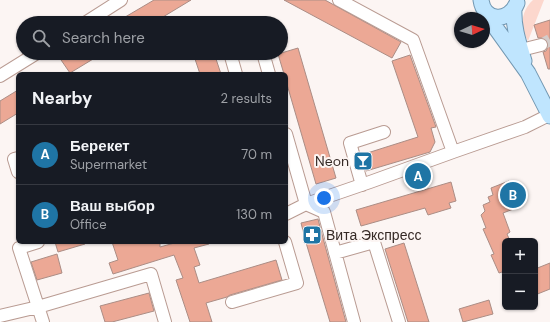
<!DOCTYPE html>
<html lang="en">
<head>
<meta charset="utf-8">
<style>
	body { margin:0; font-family:"DM Sans",sans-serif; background:#242831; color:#f1f3f6 }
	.controls { position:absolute; right:12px; bottom:12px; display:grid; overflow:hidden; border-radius:6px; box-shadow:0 1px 3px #0004 }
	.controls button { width:36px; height:36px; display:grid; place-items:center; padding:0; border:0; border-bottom:1px solid #363941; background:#171b24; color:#f1f3f6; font:20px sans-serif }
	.compass { position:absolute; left:454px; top:12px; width:36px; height:36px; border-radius:50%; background:#171b24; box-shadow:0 1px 3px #0004; rotate:86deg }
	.you { position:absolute; left:324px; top:198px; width:14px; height:14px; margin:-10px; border:3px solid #fff; border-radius:50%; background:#1a73e8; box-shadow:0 0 0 6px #1a73e833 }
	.badge { display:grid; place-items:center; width:26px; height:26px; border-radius:50%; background:#1f75a5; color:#fff; font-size:13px; font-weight:700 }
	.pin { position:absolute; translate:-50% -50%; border:2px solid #fff; box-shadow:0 1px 4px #0006 }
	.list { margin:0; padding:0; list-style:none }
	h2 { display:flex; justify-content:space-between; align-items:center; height:52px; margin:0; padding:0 16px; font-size:17px }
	h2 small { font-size:13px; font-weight:400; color:#9ea1a6 }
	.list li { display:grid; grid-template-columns:26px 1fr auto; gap:12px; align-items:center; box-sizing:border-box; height:60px; padding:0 16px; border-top:1px solid #363941 }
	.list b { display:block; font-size:15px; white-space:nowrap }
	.list p { margin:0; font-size:13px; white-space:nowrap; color:#9ea1a6 }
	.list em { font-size:13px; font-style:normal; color:#9ea1a6 }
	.icon { flex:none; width:22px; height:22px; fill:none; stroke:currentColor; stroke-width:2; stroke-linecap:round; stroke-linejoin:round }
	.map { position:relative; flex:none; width:550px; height:322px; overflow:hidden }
	.search { position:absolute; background:#171b24; box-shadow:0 1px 3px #0004; left:16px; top:16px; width:272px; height:44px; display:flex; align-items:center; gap:10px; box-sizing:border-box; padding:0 14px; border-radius:22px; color:#9ea1a6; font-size:15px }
	.panel { position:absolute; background:#171b24; box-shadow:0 1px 3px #0004; left:16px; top:72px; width:272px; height:172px; border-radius:6px }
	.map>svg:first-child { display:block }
	.green { fill:#fcd7cd }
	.building { fill:#eca895; stroke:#ab8d85 }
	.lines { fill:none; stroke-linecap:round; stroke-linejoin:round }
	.minor-tunnel { stroke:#d4ccca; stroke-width:12; stroke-dasharray:12 6; stroke-linecap:butt }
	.minor-casing { stroke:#b99b92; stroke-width:14 }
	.major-casing { stroke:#7398b2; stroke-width:17 }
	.minor { stroke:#fff; stroke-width:12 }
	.major { stroke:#bfe5fe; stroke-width:15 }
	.labels { text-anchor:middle; stroke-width:4; stroke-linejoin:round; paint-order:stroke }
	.poi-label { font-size:14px; fill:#352925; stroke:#fcf5f3; text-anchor:end }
</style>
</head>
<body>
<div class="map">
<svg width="550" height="322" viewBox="0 0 550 322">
	<rect width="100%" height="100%" fill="#fcf5f3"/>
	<path class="green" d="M533,0H544L528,41C526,37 523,33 523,29C521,18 525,7 533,0Z"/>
	<path class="building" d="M154,0H191L153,23H115Z
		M284,0H325L401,42L392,58Z
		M550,20V69H548L543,52L546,51L548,47V43L546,40L543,38H538L534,25Z
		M298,48L336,178L316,184L286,81V74H284L278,54Z
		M65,53H103L70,73L59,57Z
		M193,53H214L221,74H200Z
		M410,55L436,127L431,128L435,142L430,152L366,171L361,155L418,137L392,61Z
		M18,90V113L0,124V101Z
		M509,181L510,185L515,183L522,204L516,206V208L503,213L510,232L507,234L510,241H505V271L499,273L491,255L494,254L483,229L486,228L481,215L485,211L483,205L490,202L488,197L493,195L491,188Z
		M451,182L456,201L449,203L451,208L428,215L425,208L361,226L356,210Z
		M318,219L323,238L346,322H330L307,246L301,223Z
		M55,242H85V244L58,252Z
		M112,242H160V247L178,242H208L209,244L194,248L200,265L194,267L199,283L276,260L282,280L230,295L227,297L206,303L212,322H190L176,280L183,278L174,255L113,274L109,263L118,260Z
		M404,243L429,322H408L385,249Z
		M57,254L62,273L37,280L31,262Z
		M550,263V289L535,295V269Z
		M149,293L154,311L112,322H105L100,306Z
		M489,300L493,314L463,322L459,309Z"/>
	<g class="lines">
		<path class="minor-tunnel" d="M541,45L550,40"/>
		<defs>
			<path id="minor" d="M339,0L413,40L453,152L525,127L549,115
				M85,23L121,0
				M521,50L541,45
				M230,53L236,74
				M263,53L269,74
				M0,76L37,53
				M286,134L306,204L286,214
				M18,158L14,159L18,172
				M362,185L350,143L384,132
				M38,242L19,248L43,322
				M335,253L374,242L399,322
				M232,302L297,283L285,242
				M0,316L38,307L151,274L165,322
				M354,322L324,212L306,204L370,182L453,152"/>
			<path id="major" d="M481,0C484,22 509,23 517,3
				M514,9C513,27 519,44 524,61
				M488,14L495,27L528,73L550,116"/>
		</defs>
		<use href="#minor" class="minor-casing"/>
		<use href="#major" class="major-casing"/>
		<use href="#minor" class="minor"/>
		<use href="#major" class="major"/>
	</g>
	<defs>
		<symbol id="bar-square" viewBox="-11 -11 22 22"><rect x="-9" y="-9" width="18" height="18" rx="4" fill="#1f75a5" stroke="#fcf5f3"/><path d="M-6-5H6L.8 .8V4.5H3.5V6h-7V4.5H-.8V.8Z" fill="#fff"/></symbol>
		<symbol id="pharmacy-square" viewBox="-11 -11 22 22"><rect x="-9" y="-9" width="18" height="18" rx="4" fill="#1f75a5" stroke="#fcf5f3"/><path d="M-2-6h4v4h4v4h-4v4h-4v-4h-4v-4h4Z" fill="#fff"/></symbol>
	</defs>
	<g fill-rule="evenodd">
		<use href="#bar-square" x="352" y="150" width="22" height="22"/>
		<use href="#pharmacy-square" x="301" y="224" width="22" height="22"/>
	</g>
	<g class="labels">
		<g class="poi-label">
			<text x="349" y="166">Neon</text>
			<text x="326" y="240" text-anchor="start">Вита Экспресс</text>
		</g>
	</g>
</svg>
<div class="controls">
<button>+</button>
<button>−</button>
</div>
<svg class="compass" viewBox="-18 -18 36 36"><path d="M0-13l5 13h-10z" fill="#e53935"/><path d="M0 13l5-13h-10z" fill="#9ea1a6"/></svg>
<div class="you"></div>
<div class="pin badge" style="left:418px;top:176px">A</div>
<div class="pin badge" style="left:513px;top:195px">B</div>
<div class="search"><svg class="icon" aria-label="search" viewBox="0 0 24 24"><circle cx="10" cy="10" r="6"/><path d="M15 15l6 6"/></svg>Search here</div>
<section class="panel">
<h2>Nearby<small>2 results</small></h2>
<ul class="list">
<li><span class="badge">A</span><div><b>Берекет</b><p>Supermarket</p></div><em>70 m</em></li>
<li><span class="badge">B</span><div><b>Ваш выбор</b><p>Office</p></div><em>130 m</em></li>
</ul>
</section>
</div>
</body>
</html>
